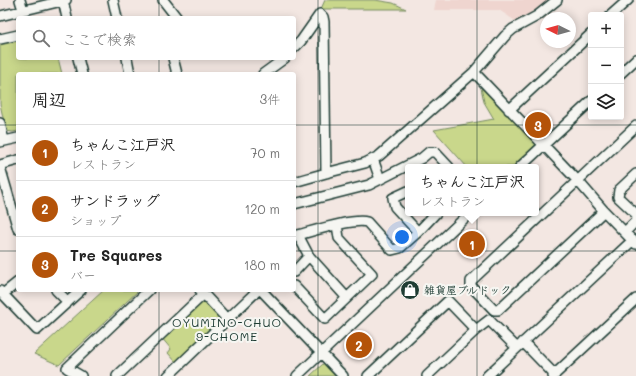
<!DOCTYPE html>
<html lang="ja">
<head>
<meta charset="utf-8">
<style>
	body { margin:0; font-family:Mali,"Klee One",sans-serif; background:#f2f2f2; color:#222 }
	.controls { position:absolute; right:12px; top:12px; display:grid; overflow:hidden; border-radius:4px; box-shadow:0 2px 10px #0003 }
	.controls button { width:36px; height:36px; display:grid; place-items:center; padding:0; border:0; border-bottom:1px solid #e0e0e0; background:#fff; color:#222; font:20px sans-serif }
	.compass { position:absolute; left:540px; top:12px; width:36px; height:36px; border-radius:50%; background:#fff; box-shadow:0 2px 10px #0003; rotate:275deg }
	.you { position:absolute; left:402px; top:237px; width:14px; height:14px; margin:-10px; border:3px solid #fff; border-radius:50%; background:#1a73e8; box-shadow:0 0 0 6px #1a73e833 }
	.badge { display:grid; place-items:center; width:26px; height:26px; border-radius:50%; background:#b45309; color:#fff; font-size:13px; font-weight:700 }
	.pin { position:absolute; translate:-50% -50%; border:2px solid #fff; box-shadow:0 1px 4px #0006 }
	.popup { position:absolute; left:405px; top:164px; width:134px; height:52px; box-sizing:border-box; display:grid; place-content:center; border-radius:4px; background:#fff; filter:drop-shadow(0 1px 3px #0005); font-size:13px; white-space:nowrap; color:#767676 }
	.popup b { font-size:15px; color:#222 }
	.popup::after { content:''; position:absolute; left:50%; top:100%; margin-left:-8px; border:8px solid transparent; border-top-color:#fff }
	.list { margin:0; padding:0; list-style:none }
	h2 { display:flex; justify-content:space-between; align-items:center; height:52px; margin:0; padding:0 16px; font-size:17px }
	h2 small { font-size:13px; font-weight:400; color:#767676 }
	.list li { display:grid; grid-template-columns:26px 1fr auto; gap:12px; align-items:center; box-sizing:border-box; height:56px; padding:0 16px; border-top:1px solid #e0e0e0 }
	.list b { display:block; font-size:15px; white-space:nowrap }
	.list p { margin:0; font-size:13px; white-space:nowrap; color:#767676 }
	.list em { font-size:13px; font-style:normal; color:#767676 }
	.icon { flex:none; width:22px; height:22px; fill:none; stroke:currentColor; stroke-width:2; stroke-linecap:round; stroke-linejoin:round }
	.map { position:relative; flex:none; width:636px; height:376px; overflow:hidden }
	.search { position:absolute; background:#fff; box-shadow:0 2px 10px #0003; left:16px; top:16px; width:280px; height:44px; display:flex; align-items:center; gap:10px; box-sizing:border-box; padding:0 14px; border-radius:4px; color:#767676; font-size:15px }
	.panel { position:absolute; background:#fff; box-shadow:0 2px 10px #0003; left:16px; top:72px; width:280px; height:220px; border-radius:4px }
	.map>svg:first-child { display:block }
	.built { fill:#efd5cf }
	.green { fill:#c9d78b; stroke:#748a60 }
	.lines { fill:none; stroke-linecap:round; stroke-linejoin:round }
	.minor-casing { stroke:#1f3d34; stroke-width:12 }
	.minor { stroke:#f6f6f2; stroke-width:9 }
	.grid { fill:none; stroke:#1f3d34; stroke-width:1; stroke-opacity:0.55 }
	.labels { text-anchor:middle; stroke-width:4; stroke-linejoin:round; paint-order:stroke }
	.poi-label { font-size:11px; font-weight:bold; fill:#1f3d34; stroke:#f6f6f2; text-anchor:start }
	.neighbourhood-label { font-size:12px; letter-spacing:1px; fill:#1f3d34; stroke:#f6f6f2 }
</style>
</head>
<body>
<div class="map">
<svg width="636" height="376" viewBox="0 0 636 376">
	<rect width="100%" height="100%" fill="#f3e7e2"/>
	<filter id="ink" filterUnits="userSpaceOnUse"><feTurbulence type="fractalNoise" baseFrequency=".025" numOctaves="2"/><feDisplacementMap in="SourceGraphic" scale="8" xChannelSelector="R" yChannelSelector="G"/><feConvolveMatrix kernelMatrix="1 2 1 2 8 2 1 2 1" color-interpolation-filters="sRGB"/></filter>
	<g filter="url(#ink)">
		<path class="built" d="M436,0H550L517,22L499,10H434Z"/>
		<path class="green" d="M325,0H375L393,3L406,9H321Z
			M18,41V58H58L62,74H18V131L13,132L6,131L0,104V45Z
			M480,83L537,144L512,167H467L434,130L494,119L484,102Z
			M104,290H139L59,365L34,354Z
			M203,299L221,320L176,362L168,353L171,349L161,337Z
			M324,363L337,376H310Z"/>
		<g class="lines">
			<defs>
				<path id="minor" d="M20,0L23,10
					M63,0L67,18
					M113,0L117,18
					M163,0L177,18
					M611,15L628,0
					M0,16L66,0
					M0,39L18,35
					M294,48L301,41L320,14L323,17L324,22L326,173
					M78,58L82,74
					M127,58L130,74
					M173,58L177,74
					M474,72L578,181L604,211L636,244
					M621,73L636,59
					M263,74L285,58
					M509,110L591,34
					M0,123L4,141
					M0,142L18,138
					M373,159L380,179
					M0,165L18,160
					M0,167L18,229
					M520,167L591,101
					M636,174L619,190L618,197L636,214
					M294,182L326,173L365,163L379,156L474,72L505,36L513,29L537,16L557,0
					M408,191L393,198L395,207L418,232
					M294,204L369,185L422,158L429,152H435L449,167
					M604,211L498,310H494L471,286V281L636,126
					M625,232L636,221
					M298,235L309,256L347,298
					M294,236C310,232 353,218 367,222L392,250L400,248L418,232L436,213
					M294,272L309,256
					M294,286L325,319L372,274L339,238L337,225
					M56,290L68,302
					M200,290L227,319
					M261,290L343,376
					M0,291L37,330L81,290
					M3,294L18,282
					M523,342L555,375
					M81,376L67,368L149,290
					M117,376L204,294
					M168,376L258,290
					M297,376L470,213
					M368,376L448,301L476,330
					M427,376L476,330L489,320L517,348
					M487,376L633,240
					M553,376L636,299"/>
			</defs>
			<use href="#minor" class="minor-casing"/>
			<use href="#minor" class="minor"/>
		</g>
	</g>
	<path class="grid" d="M159,0V18M318,0V376M477,0V376M159,58V74M0,125H18M294,125H636M0,251H18M294,251H636M159,290V376"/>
	<defs>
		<symbol id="shop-disc" viewBox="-11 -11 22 22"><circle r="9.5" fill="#1f3d34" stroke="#f6f6f2"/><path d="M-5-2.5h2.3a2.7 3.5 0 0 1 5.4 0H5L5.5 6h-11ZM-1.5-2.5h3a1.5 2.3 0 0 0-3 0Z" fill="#fff"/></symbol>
	</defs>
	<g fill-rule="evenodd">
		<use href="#shop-disc" x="399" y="279" width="22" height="22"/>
	</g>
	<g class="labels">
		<g class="poi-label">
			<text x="424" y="294">雑貨屋ブルドック</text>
		</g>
		<g class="neighbourhood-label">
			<text x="227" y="327">OYUMINO-CHUO<tspan x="227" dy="14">9-CHOME</tspan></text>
		</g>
	</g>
</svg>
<div class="controls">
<button>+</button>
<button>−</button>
<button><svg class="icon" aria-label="layers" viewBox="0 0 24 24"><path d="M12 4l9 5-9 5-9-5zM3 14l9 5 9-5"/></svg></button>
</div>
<svg class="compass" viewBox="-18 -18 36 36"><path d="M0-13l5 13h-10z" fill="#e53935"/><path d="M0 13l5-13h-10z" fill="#767676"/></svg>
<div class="you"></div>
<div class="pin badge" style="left:472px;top:244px">1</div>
<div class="popup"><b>ちゃんこ江戸沢</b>レストラン</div>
<div class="pin badge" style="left:359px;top:345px">2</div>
<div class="pin badge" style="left:538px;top:125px">3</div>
<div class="search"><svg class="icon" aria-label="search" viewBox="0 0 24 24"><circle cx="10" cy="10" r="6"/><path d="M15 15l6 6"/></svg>ここで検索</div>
<section class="panel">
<h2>周辺<small>3件</small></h2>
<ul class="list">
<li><span class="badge">1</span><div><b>ちゃんこ江戸沢</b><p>レストラン</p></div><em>70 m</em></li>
<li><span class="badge">2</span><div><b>サンドラッグ</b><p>ショップ</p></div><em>120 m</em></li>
<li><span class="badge">3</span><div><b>Tre Squares</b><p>バー</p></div><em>180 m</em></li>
</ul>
</section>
</div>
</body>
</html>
